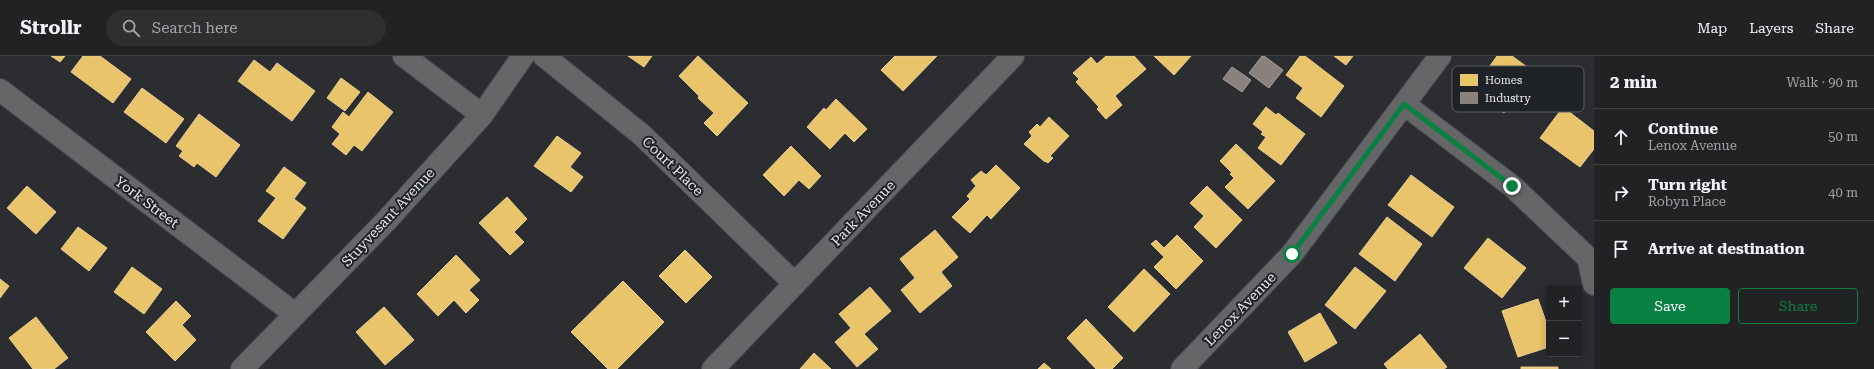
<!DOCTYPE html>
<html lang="en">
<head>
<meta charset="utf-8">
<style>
	body { margin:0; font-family:"Roboto Serif",serif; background:#2d2f31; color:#f1f3f6 }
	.controls { position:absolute; right:12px; bottom:12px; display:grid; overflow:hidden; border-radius:4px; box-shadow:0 2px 10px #0003 }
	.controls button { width:36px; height:36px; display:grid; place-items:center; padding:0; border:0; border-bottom:1px solid #3d3f41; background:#202224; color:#f1f3f6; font:20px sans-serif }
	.stop { position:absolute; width:12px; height:12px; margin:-9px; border:3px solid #0b8043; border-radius:50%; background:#fff }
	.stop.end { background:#0b8043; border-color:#fff; box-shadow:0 1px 4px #0008 }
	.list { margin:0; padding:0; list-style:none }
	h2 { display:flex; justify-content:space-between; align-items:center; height:52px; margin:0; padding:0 16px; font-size:17px }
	h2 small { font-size:13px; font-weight:400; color:#a2a4a6 }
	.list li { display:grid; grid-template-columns:26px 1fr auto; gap:12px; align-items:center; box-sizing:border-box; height:56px; padding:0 16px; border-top:1px solid #3d3f41 }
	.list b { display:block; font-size:15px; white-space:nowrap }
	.list p { margin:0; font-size:13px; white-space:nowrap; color:#a2a4a6 }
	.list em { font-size:13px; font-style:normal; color:#a2a4a6 }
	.actions { display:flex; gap:8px; padding:12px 16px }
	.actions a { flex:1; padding:9px 0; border:1px solid #0b8043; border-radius:4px; text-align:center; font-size:14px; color:#0b8043 }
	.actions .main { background:#0b8043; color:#fff }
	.icon { flex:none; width:22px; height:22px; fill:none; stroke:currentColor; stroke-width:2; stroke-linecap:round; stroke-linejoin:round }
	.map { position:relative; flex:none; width:1594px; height:313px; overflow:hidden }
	header { display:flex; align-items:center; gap:24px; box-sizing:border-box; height:56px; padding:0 20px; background:#202224; border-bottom:1px solid #3d3f41 }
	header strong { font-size:19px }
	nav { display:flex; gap:22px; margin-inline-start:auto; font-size:14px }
	.search { width:280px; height:36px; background:#2d2f31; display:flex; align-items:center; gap:10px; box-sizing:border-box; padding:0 14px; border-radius:22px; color:#a2a4a6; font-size:15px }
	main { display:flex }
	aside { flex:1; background:#202224 }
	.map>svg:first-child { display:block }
	.homes { fill:#e9c46a; stroke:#e8cf91 }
	.industry { fill:#8a817c; stroke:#a6a09e }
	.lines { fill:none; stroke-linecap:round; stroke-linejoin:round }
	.minor-casing { stroke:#46484b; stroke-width:24 }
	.minor { stroke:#656668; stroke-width:22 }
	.route { stroke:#0b8043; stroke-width:5 }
	.labels { text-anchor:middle; stroke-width:4; stroke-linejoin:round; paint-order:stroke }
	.street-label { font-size:14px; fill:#e7e9ed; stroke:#1f2328 }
	.key { fill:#1f2328; stroke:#5b5e63; stroke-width:1 }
	.key-label { font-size:11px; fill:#e7e9ed }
</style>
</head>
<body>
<header>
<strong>Strollr</strong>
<div class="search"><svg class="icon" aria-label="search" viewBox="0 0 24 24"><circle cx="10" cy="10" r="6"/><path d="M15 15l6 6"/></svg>Search here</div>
<nav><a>Map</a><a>Layers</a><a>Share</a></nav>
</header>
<main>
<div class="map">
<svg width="1594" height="313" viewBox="0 0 1594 313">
	<rect width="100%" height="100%" fill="#2b2d30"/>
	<path class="homes" d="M51,0H65L60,6Z
		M83,0H100L131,23L113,47L71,16Z
		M628,0H652L644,11Z
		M698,0L748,47L717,80L704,67L714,57L698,42L699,40L679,20Z
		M895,0H937L903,35L881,14Z
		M1106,0H1134L1146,13L1115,40L1122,49L1106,63L1097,53L1099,51L1076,26L1079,23L1073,17L1091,1L1097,8Z
		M1154,0H1191L1174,19Z
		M1300,0H1305L1344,30L1321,61L1296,42L1303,32L1286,19Z
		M1334,0H1353L1346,9Z
		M1497,0H1512L1534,16L1504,57L1476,36L1488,19L1485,17Z
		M254,4L270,16L277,7L315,35L292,65L238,25Z
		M341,22L360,36L345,55L327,42Z
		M142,32L184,63L166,87L124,56Z
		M368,36L393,56L362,95L354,89L346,99L332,88L340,78L332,71L343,56L349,61Z
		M836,43L867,73L854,86L845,77L830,93L807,71L824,52L826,54Z
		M1266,51L1276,59L1278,57L1305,78L1281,109L1258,92L1266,81L1261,78L1263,76L1253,68Z
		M1563,51L1594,75V93L1580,111L1540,82Z
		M199,58L240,89L216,121L197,107L194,111L179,100L183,95L176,90Z
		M1049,61L1069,80L1050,100L1053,102L1048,107L1045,105V106L1024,88L1032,80L1029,76L1037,68L1040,71Z
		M557,80L581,97L570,111L583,121L571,136L534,110Z
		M1236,88L1275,125L1248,153L1225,131L1234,122L1230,118L1232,117L1220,105Z
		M791,90L821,120L809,133L799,124L784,140L763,119Z
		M996,109L1020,132L991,163L987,159L970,177L952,161L970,143L967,140L976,130L971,124L981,115L986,119Z
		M284,111L306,127L294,143L306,152L283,183L258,165L276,142L266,135Z
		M1411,119L1454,151L1432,181L1388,149Z
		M27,130L56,156L36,178L7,152Z
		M1207,130L1242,164L1216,192L1194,171L1204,160L1190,147Z
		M507,141L527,163L514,176L524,186L510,199L479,167Z
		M1387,161L1422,188L1395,225L1359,198Z
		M78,171L107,192L89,215L61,193Z
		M935,174L958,201L941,216L952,230L920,257L901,234L915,222L900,203Z
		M1177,179L1203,205L1176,233L1154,211L1164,201L1151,188L1156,184L1164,192Z
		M1488,182L1526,212L1502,242L1464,212Z
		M685,194L712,221L686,247L659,220Z
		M456,199L480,224L469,234L479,244L466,257L454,244L438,260L417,238Z
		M132,211L162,233L144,258L114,236Z
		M1355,211L1386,235L1355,273L1325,249Z
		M1144,213L1170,238L1134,276L1108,251Z
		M0,223L9,230L0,242Z
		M623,225L664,266L617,313H608L571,276Z
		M870,231L891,255L864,278L878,293L857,311L835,286L851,272L839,258Z
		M1538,243L1549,274V291L1518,301L1502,255Z
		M176,245L191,260L182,269L196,284L175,305L146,276Z
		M384,251L414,284L385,309L356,276Z
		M1320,257L1337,287L1305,306L1288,276Z
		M36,261L68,302L54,313H33L9,282Z
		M1086,263L1123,302L1112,313H1096L1067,282Z
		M1420,278L1447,311L1444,313H1388L1384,308Z
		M814,297L831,313H800Z
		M1044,307L1051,313H1038Z
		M1521,311H1558V313H1521Z"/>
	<path class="industry" d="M1262,0H1264L1283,14L1269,32L1249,17Z
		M1232,11L1251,24L1242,36L1223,23Z"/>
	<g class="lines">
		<defs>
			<path id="minor" d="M404,0L482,59
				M544,0L642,79L795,228
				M0,34L295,258
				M1404,48L1512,130L1588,202L1594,228
				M242,313L386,165L482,59L523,0
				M713,313L1013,0
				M1182,313L1292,198L1440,0"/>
		</defs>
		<use href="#minor" class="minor-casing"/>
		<use href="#minor" class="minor"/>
	</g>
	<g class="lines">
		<path class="route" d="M1292,198L1404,48L1512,130"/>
	</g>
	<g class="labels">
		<g class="street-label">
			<text transform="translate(673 110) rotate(44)" y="5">Court Place</text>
			<text transform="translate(147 146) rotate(37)" y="5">York Street</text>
			<text transform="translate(863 157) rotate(-46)" y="5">Park Avenue</text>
			<text transform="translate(388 161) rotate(-47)" y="5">Stuyvesant Avenue</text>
			<text transform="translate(1240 253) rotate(-46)" y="5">Lenox Avenue</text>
		</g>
	</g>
	<rect x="1452" y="10" width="132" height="46" rx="6" class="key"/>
	<rect x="1460" y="18" width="18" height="12" fill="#e9c46a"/>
	<rect x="1460" y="36" width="18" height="12" fill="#8a817c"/>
	<g class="key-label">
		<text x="1485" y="28">Homes</text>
		<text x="1485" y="46">Industry</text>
	</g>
</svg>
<div class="controls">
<button>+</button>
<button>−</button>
</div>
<div class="stop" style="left:1292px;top:198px"></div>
<div class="stop end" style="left:1512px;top:130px"></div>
</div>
<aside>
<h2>2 min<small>Walk · 90 m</small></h2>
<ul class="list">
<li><svg class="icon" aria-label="ahead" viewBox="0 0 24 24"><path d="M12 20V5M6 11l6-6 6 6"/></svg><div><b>Continue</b><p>Lenox Avenue</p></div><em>50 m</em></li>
<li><svg class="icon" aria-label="right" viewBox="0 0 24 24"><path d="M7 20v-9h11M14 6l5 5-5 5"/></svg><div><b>Turn right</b><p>Robyn Place</p></div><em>40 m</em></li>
<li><svg class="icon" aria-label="arrive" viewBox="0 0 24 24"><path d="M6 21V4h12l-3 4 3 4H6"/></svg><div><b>Arrive at destination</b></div></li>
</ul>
<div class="actions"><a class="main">Save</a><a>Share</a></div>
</aside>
</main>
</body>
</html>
